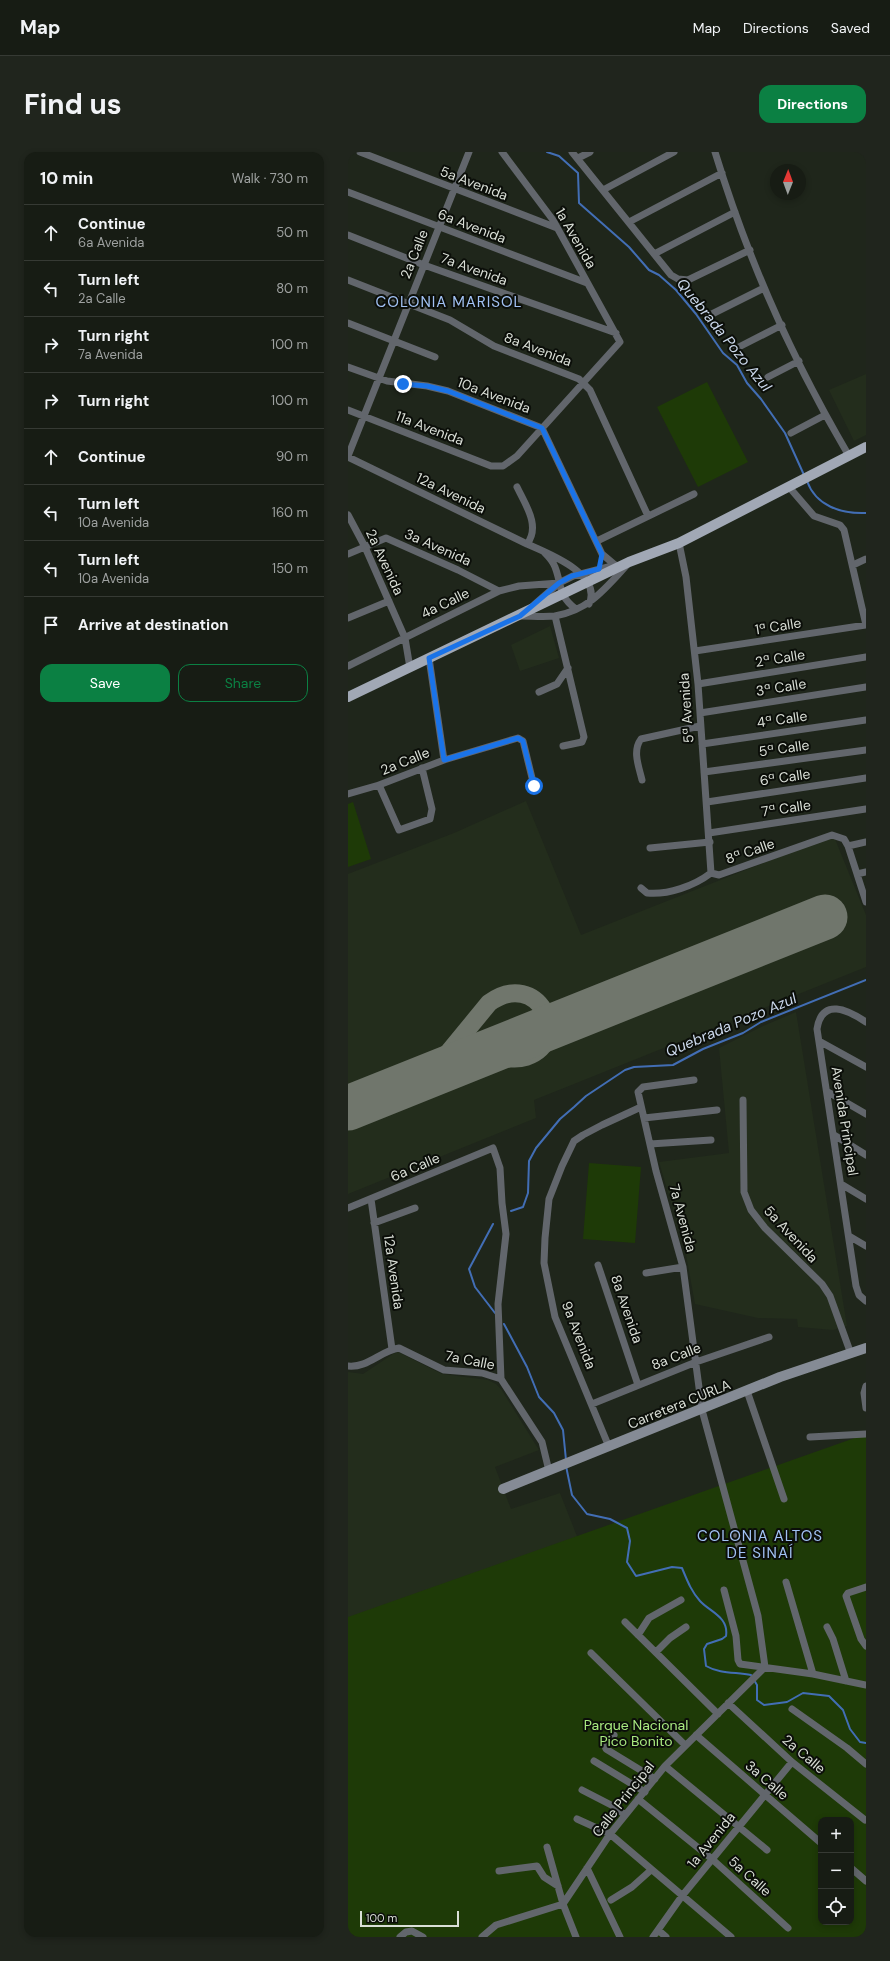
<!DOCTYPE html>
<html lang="en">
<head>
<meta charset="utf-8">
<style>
	body { margin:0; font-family:"DM Sans",sans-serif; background:#20251d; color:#f1f3f6 }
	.controls { position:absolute; right:12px; bottom:12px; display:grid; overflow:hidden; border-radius:8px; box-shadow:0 2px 6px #0003 }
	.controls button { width:36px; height:36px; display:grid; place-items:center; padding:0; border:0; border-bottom:1px solid #363a34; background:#171c14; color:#f1f3f6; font:20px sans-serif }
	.compass { position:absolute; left:422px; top:12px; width:36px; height:36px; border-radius:50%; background:#171c14; box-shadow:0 2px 6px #0003; rotate:1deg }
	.scale { position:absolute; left:12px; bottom:10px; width:99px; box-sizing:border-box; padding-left:4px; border:2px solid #dadfd7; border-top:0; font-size:11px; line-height:14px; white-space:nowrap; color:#dadfd7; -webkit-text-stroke:3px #0b0e09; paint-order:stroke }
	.stop { position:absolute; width:12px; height:12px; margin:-9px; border:3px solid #1a73e8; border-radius:50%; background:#fff }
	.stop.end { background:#1a73e8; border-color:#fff; box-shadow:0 1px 4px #0008 }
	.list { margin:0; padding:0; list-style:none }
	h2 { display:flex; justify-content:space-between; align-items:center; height:52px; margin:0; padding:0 16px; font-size:17px }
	h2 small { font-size:13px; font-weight:400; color:#9ea1a0 }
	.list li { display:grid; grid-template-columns:26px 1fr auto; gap:12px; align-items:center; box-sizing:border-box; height:56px; padding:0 16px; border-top:1px solid #363a34 }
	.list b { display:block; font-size:15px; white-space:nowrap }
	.list p { margin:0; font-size:13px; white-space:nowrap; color:#9ea1a0 }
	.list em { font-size:13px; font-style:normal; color:#9ea1a0 }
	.actions { display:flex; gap:8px; padding:12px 16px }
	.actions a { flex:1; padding:9px 0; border:1px solid #0b8043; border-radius:12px; text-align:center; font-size:14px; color:#0b8043 }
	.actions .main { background:#0b8043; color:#fff }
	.icon { flex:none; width:22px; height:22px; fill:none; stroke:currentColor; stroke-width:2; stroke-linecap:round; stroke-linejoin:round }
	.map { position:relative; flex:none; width:518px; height:1785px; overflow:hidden; border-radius:12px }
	header { display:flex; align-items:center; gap:24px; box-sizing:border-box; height:56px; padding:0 20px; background:#171c14; border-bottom:1px solid #363a34 }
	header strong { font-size:19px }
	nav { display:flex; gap:22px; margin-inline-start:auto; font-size:14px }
	.intro { display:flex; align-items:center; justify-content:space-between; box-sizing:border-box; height:96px; padding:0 24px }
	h1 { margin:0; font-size:28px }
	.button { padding:10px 18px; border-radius:12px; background:#0b8043; color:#fff; font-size:14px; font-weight:700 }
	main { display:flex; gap:24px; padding:0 24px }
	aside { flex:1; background:#171c14; border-radius:12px; box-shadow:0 2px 6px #0003 }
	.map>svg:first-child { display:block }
	.built { fill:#232d1c }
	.green { fill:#1e3a07; fill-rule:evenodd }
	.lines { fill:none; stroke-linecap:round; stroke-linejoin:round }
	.stream { stroke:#426eb5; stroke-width:2 }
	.taxiway { stroke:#70766c; stroke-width:18 }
	.runway { stroke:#70766c; stroke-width:45 }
	.street { stroke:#62666c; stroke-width:7 }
	.secondary { stroke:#858b95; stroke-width:10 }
	.primary { stroke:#a1a8b5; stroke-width:10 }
	.route { stroke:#1a73e8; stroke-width:5 }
	.labels { text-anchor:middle; stroke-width:4; stroke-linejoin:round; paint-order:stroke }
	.street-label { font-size:14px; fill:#dadfd7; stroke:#0b0e09 }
	.park-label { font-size:14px; fill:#a9ea80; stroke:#0b0e09 }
	.neighbourhood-label { font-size:15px; letter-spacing:1px; fill:#a2c2f4; stroke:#0b0e09 }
	.water-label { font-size:15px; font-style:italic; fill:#cbd8eb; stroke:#0b0e09 }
</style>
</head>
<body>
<header>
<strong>Map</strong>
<nav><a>Map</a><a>Directions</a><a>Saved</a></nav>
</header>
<div class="intro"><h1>Find us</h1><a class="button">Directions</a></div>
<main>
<aside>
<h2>10 min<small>Walk · 730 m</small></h2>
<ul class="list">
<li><svg class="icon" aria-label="ahead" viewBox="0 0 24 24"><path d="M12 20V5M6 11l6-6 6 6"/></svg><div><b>Continue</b><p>6a Avenida</p></div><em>50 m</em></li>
<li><svg class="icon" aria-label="left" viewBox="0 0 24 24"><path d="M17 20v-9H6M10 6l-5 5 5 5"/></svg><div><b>Turn left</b><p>2a Calle</p></div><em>80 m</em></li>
<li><svg class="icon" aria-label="right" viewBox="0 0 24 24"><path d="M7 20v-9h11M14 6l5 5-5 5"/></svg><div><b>Turn right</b><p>7a Avenida</p></div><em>100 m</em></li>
<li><svg class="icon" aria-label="right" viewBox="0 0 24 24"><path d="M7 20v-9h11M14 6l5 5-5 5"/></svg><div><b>Turn right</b></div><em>100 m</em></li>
<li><svg class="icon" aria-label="ahead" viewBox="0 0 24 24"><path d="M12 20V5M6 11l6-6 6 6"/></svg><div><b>Continue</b></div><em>90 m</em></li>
<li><svg class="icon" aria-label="left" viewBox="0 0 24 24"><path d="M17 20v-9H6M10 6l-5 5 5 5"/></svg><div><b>Turn left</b><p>10a Avenida</p></div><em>160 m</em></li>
<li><svg class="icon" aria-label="left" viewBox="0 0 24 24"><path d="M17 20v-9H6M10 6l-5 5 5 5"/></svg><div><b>Turn left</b><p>10a Avenida</p></div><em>150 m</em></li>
<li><svg class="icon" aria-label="arrive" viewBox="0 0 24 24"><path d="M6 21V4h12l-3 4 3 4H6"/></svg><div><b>Arrive at destination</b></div></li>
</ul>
<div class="actions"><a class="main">Save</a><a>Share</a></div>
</aside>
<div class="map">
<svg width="518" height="1785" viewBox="0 0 518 1785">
	<rect width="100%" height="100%" fill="#1f261b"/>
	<path class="built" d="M518,222V283L506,289L481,238Z
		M202,474L211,506L172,519L163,493Z
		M178,649L233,783L484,684L487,687L518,763V815L186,948L188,966L0,1042V722L106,681Z
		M448,860L499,1174L485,1178L450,1175L449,1167L410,1166L347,1152L337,1097L311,1010L381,1001L371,896L415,874Z
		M50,1200L94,1222L140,1228L148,1232L153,1237L191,1298L147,1315L163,1357L212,1341L254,1448L0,1785V1220L15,1222L45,1202Z"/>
	<path class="green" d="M359,230L400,310L350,335L309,255Z
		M5,650L23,707L0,715V652Z
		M241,1011L293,1015L287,1091L235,1087Z
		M518,1282V1785H0V1465ZM473,1668H503V1770H473Z"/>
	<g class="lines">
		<path class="stream" d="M199,0L211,4L230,21L231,51L281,95L301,118L311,123L328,138L348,162L375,201L389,213L399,231L413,247L437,281L456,323
			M459,329C468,354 493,362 518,361
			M163,1059L175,1055L180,1041L181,1009L188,996L212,967L226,955L238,944L277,918L286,915L325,913L355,897L395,881L413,870L518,828
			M145,1072L121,1117L127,1135L147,1161
			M156,1172L179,1215L191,1245L206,1261L215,1278L218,1308
			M218,1314L224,1343L239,1362L262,1367L279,1376L282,1389L279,1410L288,1424L324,1415L334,1416C339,1428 343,1439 352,1449C362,1460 381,1465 378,1484L374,1487L359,1492L356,1497L358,1514C372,1522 388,1520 403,1523L409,1533V1548L416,1553L439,1550L455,1541L481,1544L495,1558L502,1577L512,1590L518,1591"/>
		<path class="taxiway" d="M74,927L86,918L141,851C190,815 226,889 178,905C165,909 148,904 135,902"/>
		<path class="runway" d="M0,956L477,765"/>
		<path class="street" d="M12,0L209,76
			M224,0L323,123L330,127L340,128L402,98
			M367,0C399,105 445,209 501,304
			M230,6L242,0
			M255,38L326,0
			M0,40L239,131
			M281,70L374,21
			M0,83L76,113L268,181
			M306,102L387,60
			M0,128L102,168L146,194L231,227L242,238L300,364
			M360,164L416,136
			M0,171L87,205
			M385,198L434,173
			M0,215L39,229L79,234L100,239L194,276L254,402L267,413
			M420,225L451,209
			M0,258L143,314H155L169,304L272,190L205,68L154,0
			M443,281L477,263
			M0,304L121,0
			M0,305L179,392C199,401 255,422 241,452
			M169,335C177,352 193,374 179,392
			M0,363L17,395L57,486L62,516
			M249,389L346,342
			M331,391L338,425L350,532L363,721
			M196,400C200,404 205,409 207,415C214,433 210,444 228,457
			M0,402L38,386L110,418L151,439
			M505,413L518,407
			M186,453L211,431L225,424L268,413
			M172,464C183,464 196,465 207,464C241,458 257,437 279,413
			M207,464L236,585L234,590L215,594
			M0,466L41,449
			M347,499L518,473L496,378L492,373L466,364L441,335
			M81,506L96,608
			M0,514L151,439L171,434L211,431
			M350,532L518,505
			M191,540L209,532L220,516
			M352,561L518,535
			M354,592L518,568
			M356,620L518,598
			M294,628C291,615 284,599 293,587L352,574
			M31,633L51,678L82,667L84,657L74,616
			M0,642L31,633L96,608L170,586L175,589L186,634
			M359,650L518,626
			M361,681L518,657
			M500,694L518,690
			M302,696L362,690
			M509,722L518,720
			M293,736L299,741C320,743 346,734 363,721L371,723L484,683L496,687L500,694L518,750
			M518,870C500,858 474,845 469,877L508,1134L511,1143L518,1149
			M471,889L518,915
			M346,928L295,935L290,940L308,1019L335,1115L354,1258L410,1464L417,1515
			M480,940L518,962
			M395,948L396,1040L403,1058L417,1076L474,1132L482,1144L503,1202
			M296,966L369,958
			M486,983L518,1003
			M302,992L363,988
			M493,1032L518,1047
			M23,1047L44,1197
			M0,1056L145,996L152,1016L154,1051L158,1082L150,1152L153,1227
			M26,1071L67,1056
			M501,1084L518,1094
			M250,1113L290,1233
			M298,1121L335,1115
			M0,1214C20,1216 32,1199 51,1196L96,1218L134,1221L153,1227
			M153,1227L194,1290L201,1319
			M518,1234L516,1241L518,1256
			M399,1239L436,1347
			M244,1252L348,1210L421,1185
			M462,1285L518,1282
			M261,1295L207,1165L196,1111L197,1086L201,1047L214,1014L226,989L235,983L254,973L293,955
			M438,1430L465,1522
			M518,1435L500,1441L498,1444L513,1487L518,1494
			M376,1438L388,1484L390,1508L392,1512L465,1522L518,1533
			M277,1470L370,1562
			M479,1475L485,1487L498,1529
			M290,1483L301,1466L333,1448
			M308,1500L322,1486L338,1475
			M243,1501L337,1593
			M380,1551L444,1610L517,1668
			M444,1557L499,1596L518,1612
			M266,1583L257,1594L258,1597L307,1627
			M348,1583L473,1691
			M246,1609L297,1640
			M317,1614L419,1698
			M234,1638L267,1655L277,1663
			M290,1647L364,1707L440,1776
			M229,1667L262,1682L383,1785
			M199,1695L215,1752L228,1785
			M239,1716L272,1785
			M503,1716L518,1729
			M151,1719L189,1714L196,1725L210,1734
			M263,1748L284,1735L303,1718
			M215,1752L262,1682L317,1614L417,1515
			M310,1778L318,1785
			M52,1785L58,1780L64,1779L75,1785
			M134,1785L148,1773L215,1752
			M305,1785L334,1744L444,1610
			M517,1785L518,1784"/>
		<path class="secondary" d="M155,1337L432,1225L518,1196"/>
		<path class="primary" d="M0,545L281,410L331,391L518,295"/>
	</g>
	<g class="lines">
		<path class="route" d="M55,232L79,234L100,239L194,276L254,402L251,417L224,424L211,431L172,464L81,506L96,608L170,586L175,589L186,634"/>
	</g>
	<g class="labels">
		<g class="street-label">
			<text transform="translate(126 31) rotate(21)" y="5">5a Avenida</text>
			<text transform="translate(124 74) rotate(21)" y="5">6a Avenida</text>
			<text transform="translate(228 86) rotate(60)" y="5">1a Avenida</text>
			<text transform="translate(66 102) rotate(-68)" y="5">2a Calle</text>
			<text transform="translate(126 117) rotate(20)" y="5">7a Avenida</text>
			<text transform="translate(190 197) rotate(21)" y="5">8a Avenida</text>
			<text transform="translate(146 243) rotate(21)" y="5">10a Avenida</text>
			<text transform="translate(82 276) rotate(21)" y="5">11a Avenida</text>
			<text transform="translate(103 341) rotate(26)" y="5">12a Avenida</text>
			<text transform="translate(90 395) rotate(24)" y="5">3a Avenida</text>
			<text transform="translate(37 410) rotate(65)" y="5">2a Avenida</text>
			<text transform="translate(97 451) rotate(-26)" y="5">4a Calle</text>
			<text transform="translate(430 474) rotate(-9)" y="5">1ª Calle</text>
			<text transform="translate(432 506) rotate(-9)" y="5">2ª Calle</text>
			<text transform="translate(433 535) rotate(-9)" y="5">3ª Calle</text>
			<text transform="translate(338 556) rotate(-94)" y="5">5ª Avenida</text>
			<text transform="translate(434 567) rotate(-8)" y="5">4ª Calle</text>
			<text transform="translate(436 596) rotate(-8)" y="5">5ª Calle</text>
			<text transform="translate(57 609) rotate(-22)" y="5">2a Calle</text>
			<text transform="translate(437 625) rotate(-8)" y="5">6ª Calle</text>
			<text transform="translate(438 656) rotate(-8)" y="5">7ª Calle</text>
			<text transform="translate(402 699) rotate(-19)" y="5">8ª Calle</text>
			<text transform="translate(497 969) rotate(81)" y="5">Avenida Principal</text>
			<text transform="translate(67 1015) rotate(-23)" y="5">6a Calle</text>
			<text transform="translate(335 1066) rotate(75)" y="5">7a Avenida</text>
			<text transform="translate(443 1082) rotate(47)" y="5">5a Avenida</text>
			<text transform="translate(46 1120) rotate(82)" y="5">12a Avenida</text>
			<text transform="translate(279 1157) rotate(71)" y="5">8a Avenida</text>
			<text transform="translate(231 1183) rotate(69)" y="5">9a Avenida</text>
			<text transform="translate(328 1204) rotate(-21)" y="5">8a Calle</text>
			<text transform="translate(122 1208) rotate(11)" y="5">7a Calle</text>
			<text transform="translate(331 1252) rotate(-22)" y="5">Carretera CURLA</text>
			<text transform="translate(456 1602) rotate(40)" y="5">2a Calle</text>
			<text transform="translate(419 1628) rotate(41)" y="5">3a Calle</text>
			<text transform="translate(275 1647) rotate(-52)" y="5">Calle Principal</text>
			<text transform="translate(363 1688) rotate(-51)" y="5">1a Avenida</text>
			<text transform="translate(402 1724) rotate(42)" y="5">5a Calle</text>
		</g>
		<g class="park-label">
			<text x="288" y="1578">Parque Nacional<tspan x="288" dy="16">Pico Bonito</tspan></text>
		</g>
		<g class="neighbourhood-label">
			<text x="101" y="155">COLONIA MARISOL</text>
			<text x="412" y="1389">COLONIA ALTOS<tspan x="412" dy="17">DE SINAÍ</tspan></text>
		</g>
		<g class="water-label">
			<text transform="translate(376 183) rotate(51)" y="5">Quebrada Pozo Azul</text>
			<text transform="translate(383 873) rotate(-23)" y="5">Quebrada Pozo Azul</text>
		</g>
	</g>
</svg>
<div class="controls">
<button>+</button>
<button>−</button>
<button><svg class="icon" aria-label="locate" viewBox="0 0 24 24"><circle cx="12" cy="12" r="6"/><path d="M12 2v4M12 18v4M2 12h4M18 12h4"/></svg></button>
</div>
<svg class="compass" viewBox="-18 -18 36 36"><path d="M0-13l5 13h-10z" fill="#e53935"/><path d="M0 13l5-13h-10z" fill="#9ea1a0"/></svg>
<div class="scale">100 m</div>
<div class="stop" style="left:186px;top:634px"></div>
<div class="stop end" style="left:55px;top:232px"></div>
</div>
</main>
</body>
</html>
